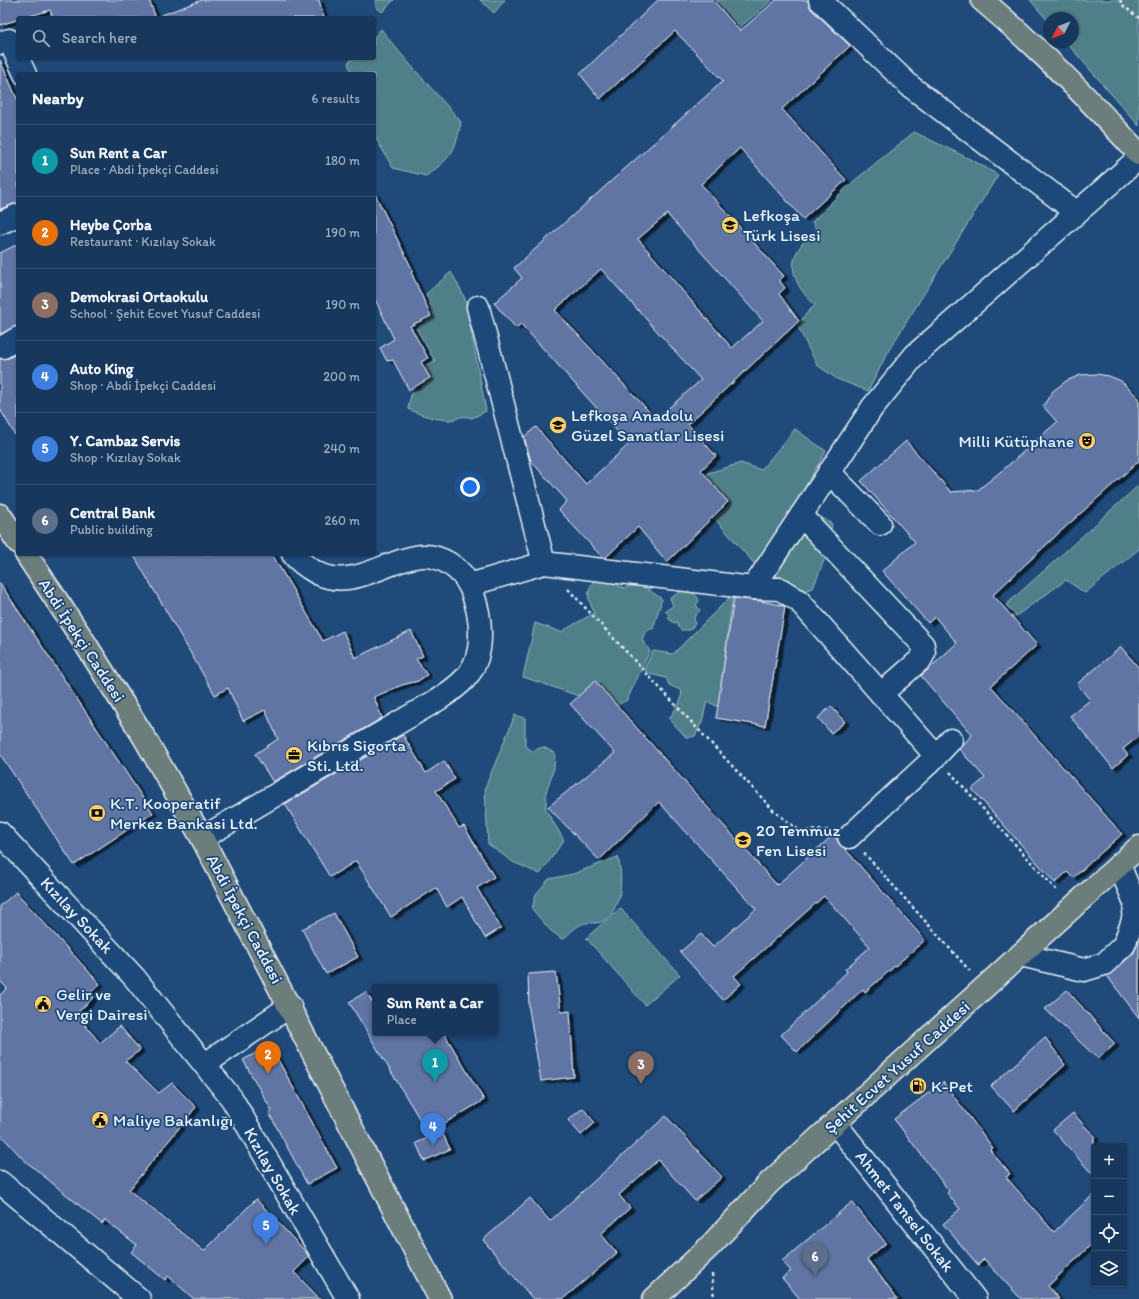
<!DOCTYPE html>
<html lang="en">
<head>
<meta charset="utf-8">
<style>
	body { margin:0; font-family:Itim,sans-serif; background:#203f62; color:#f1f3f6 }
	.controls { position:absolute; right:12px; bottom:12px; display:grid; overflow:hidden; border-radius:4px; box-shadow:0 1px 3px #0004 }
	.controls button { width:36px; height:36px; display:grid; place-items:center; padding:0; border:0; border-bottom:1px solid #365272; background:#17385c; color:#f1f3f6; font:20px sans-serif }
	.compass { position:absolute; left:1043px; top:12px; width:36px; height:36px; border-radius:50%; background:#17385c; box-shadow:0 1px 3px #0004; rotate:228deg }
	.you { position:absolute; left:470px; top:487px; width:14px; height:14px; margin:-10px; border:3px solid #fff; border-radius:50%; background:#1a73e8; box-shadow:0 0 0 6px #1a73e833 }
	.badge { display:grid; place-items:center; width:26px; height:26px; border-radius:50%; background:#ffd166; color:#fff; font-size:13px; font-weight:700 }
	.pin { position:absolute; translate:-50% -33px; filter:drop-shadow(0 1px 2px #0008) }
	.pin::after { content:''; position:absolute; top:21px; width:14px; height:12px; background:inherit; clip-path:polygon(0 0,100% 0,50% 100%) }
	.popup { position:absolute; left:372px; top:984px; width:126px; height:52px; box-sizing:border-box; display:grid; place-content:center; border-radius:4px; background:#17385c; filter:drop-shadow(0 1px 3px #0005); font-size:13px; white-space:nowrap; color:#9eacbb }
	.popup b { font-size:15px; color:#f1f3f6 }
	.popup::after { content:''; position:absolute; left:50%; top:100%; margin-left:-8px; border:8px solid transparent; border-top-color:#17385c }
	.list { margin:0; padding:0; list-style:none }
	h2 { display:flex; justify-content:space-between; align-items:center; height:52px; margin:0; padding:0 16px; font-size:17px }
	h2 small { font-size:13px; font-weight:400; color:#9eacbb }
	.list li { display:grid; grid-template-columns:26px 1fr auto; gap:12px; align-items:center; box-sizing:border-box; height:72px; padding:0 16px; border-top:1px solid #365272 }
	.list b { display:block; font-size:15px; white-space:nowrap }
	.list p { margin:0; font-size:13px; white-space:nowrap; color:#9eacbb }
	.list em { font-size:13px; font-style:normal; color:#9eacbb }
	.icon { flex:none; width:22px; height:22px; fill:none; stroke:currentColor; stroke-width:2; stroke-linecap:round; stroke-linejoin:round }
	.map { position:relative; flex:none; width:1139px; height:1299px; overflow:hidden }
	.search { position:absolute; background:#17385c; box-shadow:0 1px 3px #0004; left:16px; top:16px; width:360px; height:44px; display:flex; align-items:center; gap:10px; box-sizing:border-box; padding:0 14px; border-radius:4px; color:#9eacbb; font-size:15px }
	.panel { position:absolute; background:#17385c; box-shadow:0 1px 3px #0004; left:16px; top:72px; width:360px; height:484px; border-radius:4px }
	.map>svg:first-child { display:block }
	.green { fill:#507f88; stroke:#9cb8c0 }
	.building { fill:#6174a4; stroke:#e8f1f8; fill-rule:evenodd; filter:url(#shadow) }
	.lines { fill:none; stroke-linecap:round; stroke-linejoin:round }
	.minor-casing { stroke:#e8f1f8; stroke-width:25 }
	.major-casing { stroke:#e8f1f8; stroke-width:25 }
	.path { stroke:#e8f1f8; stroke-width:2.5; stroke-dasharray:3 3; stroke-linecap:butt }
	.minor { stroke:#1f4a7a; stroke-width:22 }
	.major { stroke:#6c7e7c; stroke-width:22 }
	.labels { text-anchor:middle; stroke-width:3.5; stroke-linejoin:round; paint-order:stroke }
	.poi-label { font-size:17px; fill:#e8f1f8; stroke:#1f4a7a; text-anchor:start }
	.street-label { font-size:17px; fill:#e8f1f8; stroke:#1f4a7a }
</style>
</head>
<body>
<div class="map">
<svg width="1139" height="1299" viewBox="0 0 1139 1299">
	<defs>
		<filter id="shadow"><feDropShadow dx="4.5" dy="2.5" stdDeviation="0" flood-color="#0009"/></filter>
	</defs>
	<rect width="100%" height="100%" fill="#1f4a7a"/>
	<filter id="ink" filterUnits="userSpaceOnUse"><feTurbulence type="fractalNoise" baseFrequency=".025" numOctaves="2"/><feDisplacementMap in="SourceGraphic" scale="8" xChannelSelector="R" yChannelSelector="G"/><feConvolveMatrix kernelMatrix="1 2 1 2 8 2 1 2 1" color-interpolation-filters="sRGB"/></filter>
	<g filter="url(#ink)">
		<path class="green" d="M376,0H394L382,12L376,7Z
			M480,0H505L494,13Z
			M716,0H772L740,27Z
			M1030,0H1139V126L1066,42H1073V18H1049V22Z
			M381,29C406,62 435,91 461,122C455,153 451,158 426,176L393,168L374,135V74H352L348,63L353,58H374V37Z
			M914,132L976,162L998,175L889,350L868,391L837,379L817,365L798,327L804,316L815,305C800,292 786,270 798,250C801,245 805,240 809,236L822,239L812,222L849,185Z
			M451,272L460,288L465,299L486,411L472,418C460,414 458,420 448,420C434,419 420,415 408,409L411,394L432,380L425,365L435,361L416,328L434,317L426,294Z
			M795,429L826,451L758,568L715,519L730,504L707,477L708,473L741,463L761,470Z
			M1139,485V549L1085,593L1066,580L1016,616L1006,605Z
			M812,511L832,524L825,558L813,588L797,593L771,572Z
			M597,576L624,588L639,583L662,599L653,629H650L644,634L642,640L650,651L627,700L617,705L595,681L579,696L523,677L535,623L561,632L594,613C587,595 585,593 597,576Z
			M684,590C691,591 697,594 699,601L696,605L700,610L694,617L695,624L690,630H681L678,627L677,622L674,623L668,618L669,615L665,611L673,606L670,598Z
			M733,594L718,707L707,701L702,722L695,736L687,738L669,719L680,702L682,691L669,685L666,678L646,673L645,667L653,651L673,654Z
			M515,715L525,718V746L532,751L543,747L555,753L554,768L546,792V810L564,840L540,874L513,862L488,844L485,788Z
			M618,857C623,878 623,910 601,922C596,924 590,922 585,923C576,926 569,933 563,940L550,930L532,909L536,894L549,879L573,874Z
			M620,908L680,975L645,1005L586,938Z"/>
		<path class="building" d="M0,0H149L156,18H53L50,10L0,25Z
			M202,0H319L324,18H159V16Z
			M658,0H713L740,31L776,0H808L811,9L850,46L782,109L846,180L803,219L740,148L701,184L784,276L779,280L785,288L779,294L799,321L688,424L716,456L701,470L728,502L667,562L638,527L605,558L602,557L559,510L567,501L531,461L524,437L536,427L586,484L629,444L521,324L516,328L494,303L522,278L514,268L723,81L675,31L600,99L580,74ZM667,214L763,321L732,348L638,239ZM601,269L701,380L656,419L555,310Z
			M0,60L18,101V203L0,209Z
			M374,192L413,271L411,272L431,316L410,326L428,358L421,362L430,378L409,390L393,360L387,361L380,348L394,339L374,297Z
			M18,244V326L0,334V253Z
			M18,353V440L0,409V359L9,358Z
			M1096,374L1109,376L1121,381L1139,398V461L1061,531L993,595L1037,645L991,686L1122,834L1073,878L1067,872L1055,883L972,789L985,778L959,749L972,735L921,676L957,643L935,617L928,623L882,571L915,542L861,481L906,441L951,492L978,490L1005,468L1057,422L1043,406L1053,391L1066,381L1080,375Z
			M133,554H272L323,641L343,631L355,658L411,631L423,656L416,659L427,675L418,681L402,685L374,697L382,718L273,782L255,754L278,739L265,710L243,721L228,688L215,695Z
			M0,583L153,813L74,865L0,754Z
			M734,598L760,601L781,605L785,607L765,726L716,718Z
			M1121,647L1139,668V736L1123,749L1128,755L1113,768L1070,716L1090,700L1077,684Z
			M595,681L777,885L833,835L925,940L865,992L863,989L797,1052L781,1035L847,972L845,969L870,947L824,896L734,976L741,984L723,1000L680,952L701,934L713,947L756,909L659,802L599,860L548,807L615,753L570,704Z
			M831,706L845,722L831,733L818,718Z
			M403,735L426,773L444,761L455,779L436,791L459,828L464,826L494,877L477,888L501,928L485,938L462,897L447,907L436,888L391,917L356,861L330,877L285,804Z
			M16,892L100,984L89,994L94,997L76,1014L100,1043L120,1026L140,1050L125,1061L159,1093L172,1083L196,1107L129,1190L204,1251L256,1199L306,1252L309,1257L294,1272L320,1299H194L168,1276L165,1280L131,1252L137,1245L105,1220L102,1224L23,1159L0,1134V995L7,988L0,981V906Z
			M334,913L358,957L326,974L302,929Z
			M1139,941V1018L1107,976L1133,954Z
			M556,972L561,1012L570,1011L574,1077L541,1081L529,1009L528,974Z
			M1067,990L1115,1044L1098,1059L1045,1009Z
			M366,992L375,1006V1033H444L484,1100L428,1133L349,1002Z
			M1045,1037L1065,1065L1014,1111L991,1086Z
			M270,1045L337,1168L307,1184L269,1113L272,1111L243,1060Z
			M943,1082L993,1148L990,1150L1010,1174L1006,1177L1054,1232L1094,1194V1242L1048,1286L1059,1299H1021L984,1259L978,1265L943,1224L960,1209L947,1193L949,1191L894,1119Z
			M583,1108L595,1123L581,1135L568,1120Z
			M1073,1113L1094,1136V1176L1053,1130Z
			M666,1116L722,1177L695,1201L658,1160L619,1195L630,1208L601,1234L617,1253L563,1299H533L483,1240L530,1198L550,1221Z
			M442,1132L450,1149L424,1161L416,1143Z
			M852,1202L886,1243L867,1259L898,1299H800L782,1278L791,1271L782,1261Z"/>
		<g class="lines">
			<defs>
				<path id="minor" d="M820,0L910,86L1076,212
					M0,43L9,40L25,74
					M0,223L18,215
					M478,307L544,563
					M3,347L18,338
					M829,472L880,524
					M801,515L923,645L924,653L921,659L881,694
					M469,585L544,563L753,588L780,589L799,601L936,756
					M753,588L872,408L915,355L1139,158
					M0,833L134,977L232,1099L348,1299
					M849,837L930,762L951,740
					M202,838L439,699C459,686 475,674 479,649C482,628 479,609 471,589C462,568 439,552 415,557C382,563 351,590 317,573C308,568 299,562 293,554
					M1021,955L1084,970L1104,964L1124,945L1132,923L1136,905L1119,865
					M205,1064L290,1006
					M835,1123L975,1299
					M0,1182L139,1299"/>
				<path id="major" d="M982,0C1039,48 1089,99 1139,154
					M0,515L18,542
					M26,554L83,640L144,737L202,838L440,1299
					M654,1299L710,1246L769,1183L1139,847"/>
			</defs>
			<use href="#minor" class="minor-casing"/>
			<use href="#major" class="major-casing"/>
			<path class="path" d="M1120,0L1122,5L1139,18
				M568,589L774,811L800,831L829,830
				M950,772L1058,892
				M864,853L970,971
				M712,1274L714,1299"/>
			<use href="#minor" class="minor"/>
			<use href="#major" class="major"/>
		</g>
	</g>
	<defs>
		<symbol id="school-disc" viewBox="-11 -11 22 22"><circle r="9.5" fill="#ffd166" stroke="#1f4a7a"/><path d="M0-5L7-2L0 1L-7-2ZM-4 1L0 2.5L4 1V4Q0 6-4 4Z" fill="#111"/></symbol>
		<symbol id="theatre-disc" viewBox="-11 -11 22 22"><circle r="9.5" fill="#ffd166" stroke="#1f4a7a"/><path d="M-5-5.5Q0-4 5-5.5V0Q5 5 0 6Q-5 5-5 0ZM-3.3-2.5H-1v1.5H-3.3ZM1-2.5H3.3v1.5H1ZM-2.8 1Q0 5.5 2.8 1Z" fill="#111"/></symbol>
		<symbol id="office-disc" viewBox="-11 -11 22 22"><circle r="9.5" fill="#ffd166" stroke="#1f4a7a"/><path d="M-6-3h4V-5.5h4V-3h4V5H-6ZM-1-4.5V-3h2v-1.5ZM-6 0V1H6V0Z" fill="#111"/></symbol>
		<symbol id="bank-disc" viewBox="-11 -11 22 22"><circle r="9.5" fill="#ffd166" stroke="#1f4a7a"/><path d="M-6-4H6V4H-6ZM0-2.3a2.3 2.3 0 1 0 0 4.6a2.3 2.3 0 1 0 0-4.6Z" fill="#111"/></symbol>
		<symbol id="civic-disc" viewBox="-11 -11 22 22"><circle r="9.5" fill="#ffd166" stroke="#1f4a7a"/><path d="M-.6-6.5H3V-4.5H.6V-3L4-1V1h2V6H-6V1h2V-1L-.6-3ZM-1.2 2.5V6h2.4V2.5Z" fill="#111"/></symbol>
		<symbol id="fuel-disc" viewBox="-11 -11 22 22"><circle r="9.5" fill="#ffd166" stroke="#1f4a7a"/><path d="M-5.5-6h7V0h2V4h1.3V-2.5L3-4.5l.8-.8L6-3V5H2.5V1h-1V6h-7ZM-4.2-4.7v3.2H.2V-4.7Z" fill="#111"/></symbol>
	</defs>
	<g fill-rule="evenodd">
		<use href="#school-disc" x="720" y="215" width="20" height="20"/>
		<use href="#school-disc" x="548" y="415" width="20" height="20"/>
		<use href="#theatre-disc" x="1077" y="431" width="20" height="20"/>
		<use href="#office-disc" x="284" y="745" width="20" height="20"/>
		<use href="#bank-disc" x="87" y="803" width="20" height="20"/>
		<use href="#school-disc" x="733" y="830" width="20" height="20"/>
		<use href="#civic-disc" x="33" y="994" width="20" height="20"/>
		<use href="#fuel-disc" x="908" y="1076" width="20" height="20"/>
		<use href="#civic-disc" x="90" y="1110" width="20" height="20"/>
	</g>
	<g class="labels">
		<g class="poi-label">
			<text x="743" y="221">Lefkoşa<tspan x="743" dy="20">Türk Lisesi</tspan></text>
			<text x="571" y="421">Lefkoşa Anadolu<tspan x="571" dy="20">Güzel Sanatlar Lisesi</tspan></text>
			<text x="1074" y="447" text-anchor="end">Milli Kütüphane</text>
			<text x="307" y="751">Kıbrıs Sigorta<tspan x="307" dy="20">Sti. Ltd.</tspan></text>
			<text x="110" y="809">K.T. Kooperatif<tspan x="110" dy="20">Merkez Bankasi Ltd.</tspan></text>
			<text x="756" y="836">20 Temmuz<tspan x="756" dy="20">Fen Lisesi</tspan></text>
			<text x="56" y="1000">Gelir ve<tspan x="56" dy="20">Vergi Dairesi</tspan></text>
			<text x="931" y="1092">K-Pet</text>
			<text x="113" y="1126">Maliye Bakanlığı</text>
		</g>
		<g class="street-label">
			<text transform="translate(82 640) rotate(57)" y="6">Abdi İpekçi Caddesi</text>
			<text transform="translate(77 915) rotate(47)" y="6">Kızılay Sokak</text>
			<text transform="translate(245 919) rotate(62)" y="6">Abdi İpekçi Caddesi</text>
			<text transform="translate(897 1067) rotate(-42)" y="6">Şehit Ecvet Yusuf Caddesi</text>
			<text transform="translate(273 1171) rotate(60)" y="6">Kızılay Sokak</text>
			<text transform="translate(905 1211) rotate(52)" y="6">Ahmet Tansel Sokak</text>
		</g>
	</g>
</svg>
<div class="controls">
<button>+</button>
<button>−</button>
<button><svg class="icon" aria-label="locate" viewBox="0 0 24 24"><circle cx="12" cy="12" r="6"/><path d="M12 2v4M12 18v4M2 12h4M18 12h4"/></svg></button>
<button><svg class="icon" aria-label="layers" viewBox="0 0 24 24"><path d="M12 4l9 5-9 5-9-5zM3 14l9 5 9-5"/></svg></button>
</div>
<svg class="compass" viewBox="-18 -18 36 36"><path d="M0-13l5 13h-10z" fill="#e53935"/><path d="M0 13l5-13h-10z" fill="#9eacbb"/></svg>
<div class="you"></div>
<div class="pin badge" style="left:435px;top:1082px;background:#0f9aa8">1</div>
<div class="popup"><b>Sun Rent a Car</b>Place</div>
<div class="pin badge" style="left:268px;top:1074px;background:#e8710a">2</div>
<div class="pin badge" style="left:641px;top:1084px;background:#8d6e63">3</div>
<div class="pin badge" style="left:433px;top:1146px;background:#3f7fe0">4</div>
<div class="pin badge" style="left:266px;top:1245px;background:#3f7fe0">5</div>
<div class="pin badge" style="left:815px;top:1276px;background:#5c6f8a">6</div>
<div class="search"><svg class="icon" aria-label="search" viewBox="0 0 24 24"><circle cx="10" cy="10" r="6"/><path d="M15 15l6 6"/></svg>Search here</div>
<section class="panel">
<h2>Nearby<small>6 results</small></h2>
<ul class="list">
<li><span class="badge" style="background:#0f9aa8">1</span><div><b>Sun Rent a Car</b><p>Place · Abdi İpekçi Caddesi</p></div><em>180 m</em></li>
<li><span class="badge" style="background:#e8710a">2</span><div><b>Heybe Çorba</b><p>Restaurant · Kızılay Sokak</p></div><em>190 m</em></li>
<li><span class="badge" style="background:#8d6e63">3</span><div><b>Demokrasi Ortaokulu</b><p>School · Şehit Ecvet Yusuf Caddesi</p></div><em>190 m</em></li>
<li><span class="badge" style="background:#3f7fe0">4</span><div><b>Auto King</b><p>Shop · Abdi İpekçi Caddesi</p></div><em>200 m</em></li>
<li><span class="badge" style="background:#3f7fe0">5</span><div><b>Y. Cambaz Servis</b><p>Shop · Kızılay Sokak</p></div><em>240 m</em></li>
<li><span class="badge" style="background:#5c6f8a">6</span><div><b>Central Bank</b><p>Public building</p></div><em>260 m</em></li>
</ul>
</section>
</div>
</body>
</html>
